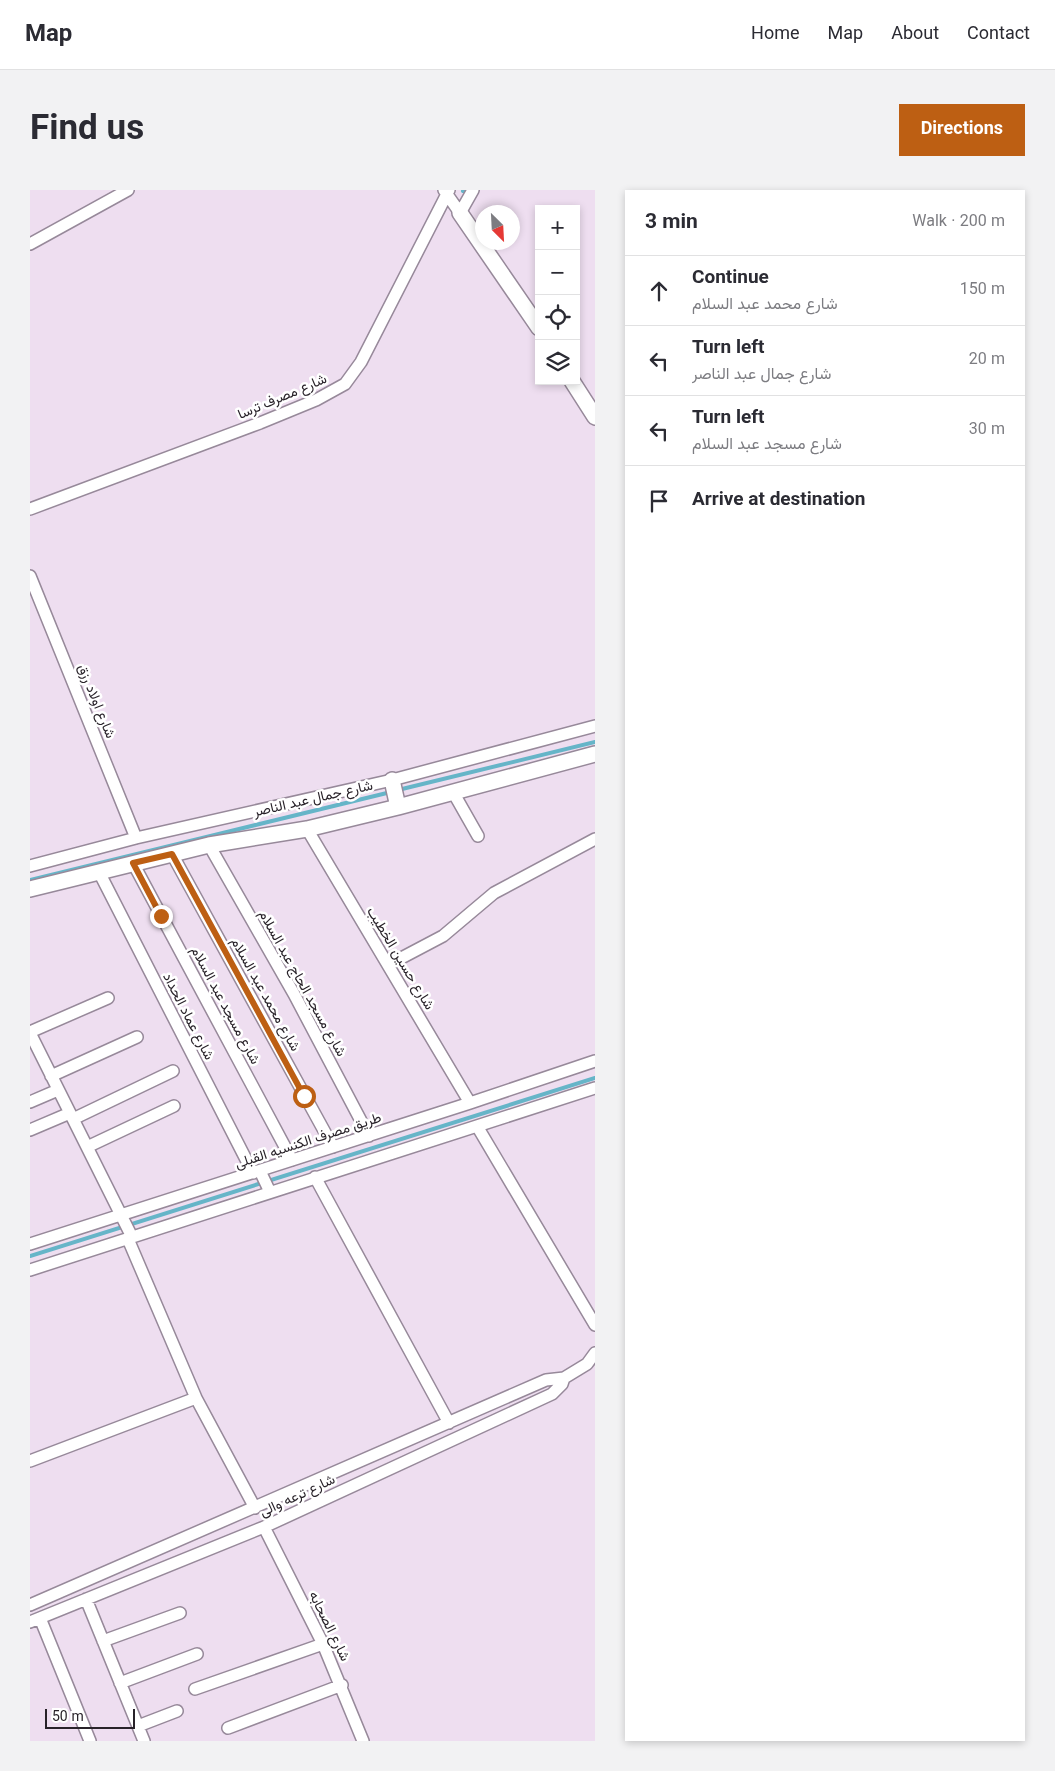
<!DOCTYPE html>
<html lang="en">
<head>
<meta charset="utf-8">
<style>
	body { margin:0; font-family:Georgia,Vazirmatn,serif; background:#f2f2f3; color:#2b2b33 }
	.controls { position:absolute; right:15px; top:15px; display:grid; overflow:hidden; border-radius:0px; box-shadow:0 2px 8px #0003 }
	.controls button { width:45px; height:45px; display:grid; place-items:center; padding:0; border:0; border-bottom:1px solid #e1e1e2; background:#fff; color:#2b2b33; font:25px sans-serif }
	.compass { position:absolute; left:445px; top:15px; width:45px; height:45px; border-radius:50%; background:#fff; box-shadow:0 2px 8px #0003; rotate:156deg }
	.scale { position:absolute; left:15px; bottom:12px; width:90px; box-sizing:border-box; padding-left:5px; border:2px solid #282229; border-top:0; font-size:14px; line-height:18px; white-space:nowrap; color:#282229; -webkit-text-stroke:4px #fff; paint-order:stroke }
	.stop { position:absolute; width:15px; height:15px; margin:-11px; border:4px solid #bd5f13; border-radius:50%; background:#fff }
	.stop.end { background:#bd5f13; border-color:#fff; box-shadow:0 1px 5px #0008 }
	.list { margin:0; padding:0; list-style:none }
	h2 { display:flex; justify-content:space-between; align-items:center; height:65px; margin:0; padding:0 20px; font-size:21px }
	h2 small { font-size:16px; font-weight:400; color:#7c7c81 }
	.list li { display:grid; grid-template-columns:32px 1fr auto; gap:15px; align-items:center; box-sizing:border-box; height:70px; padding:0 20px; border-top:1px solid #e1e1e2 }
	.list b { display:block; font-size:19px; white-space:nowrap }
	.list p { margin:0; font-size:16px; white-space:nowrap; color:#7c7c81 }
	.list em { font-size:16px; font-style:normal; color:#7c7c81 }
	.icon { flex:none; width:28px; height:28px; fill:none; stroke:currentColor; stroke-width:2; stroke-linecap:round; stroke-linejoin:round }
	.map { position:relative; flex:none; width:565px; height:1551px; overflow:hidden; border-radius:0px }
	header { display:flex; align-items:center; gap:30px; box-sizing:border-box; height:70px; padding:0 25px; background:#fff; border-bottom:1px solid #e1e1e2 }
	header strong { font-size:24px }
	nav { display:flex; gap:28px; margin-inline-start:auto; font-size:18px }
	.intro { display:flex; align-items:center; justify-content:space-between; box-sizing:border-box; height:120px; padding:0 30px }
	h1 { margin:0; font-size:35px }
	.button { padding:12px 22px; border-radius:0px; background:#bd5f13; color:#fff; font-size:18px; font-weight:700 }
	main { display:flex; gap:30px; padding:0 30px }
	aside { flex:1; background:#fff; border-radius:0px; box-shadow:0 2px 8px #0003 }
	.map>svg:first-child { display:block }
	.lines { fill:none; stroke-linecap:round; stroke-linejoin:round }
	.stream { stroke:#66b5c8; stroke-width:4 }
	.street-casing { stroke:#97899a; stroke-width:14 }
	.secondary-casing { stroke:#97899a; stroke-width:18 }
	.street { stroke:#fff; stroke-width:11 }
	.secondary { stroke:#fff; stroke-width:15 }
	.route { stroke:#bd5f13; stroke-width:6 }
	.labels { text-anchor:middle; stroke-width:5; stroke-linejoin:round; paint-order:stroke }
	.street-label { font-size:14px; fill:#282229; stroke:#fff }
</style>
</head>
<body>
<header>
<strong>Map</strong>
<nav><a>Home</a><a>Map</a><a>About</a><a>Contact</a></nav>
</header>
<div class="intro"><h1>Find us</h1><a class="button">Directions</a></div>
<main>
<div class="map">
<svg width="565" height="1551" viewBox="0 0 565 1551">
	<rect width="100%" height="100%" fill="#eedef0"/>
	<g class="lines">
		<path class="stream" d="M433,1L434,0
			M368,600L565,552
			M0,690L361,602
			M0,1066L565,888"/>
		<defs>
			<path id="street" d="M414,0L430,23L443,0
				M0,54L98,0
				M0,319L230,233L286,210L315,194L331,172L419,0
				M0,386L106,648
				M423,602L448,646
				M277,639L440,913
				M179,655L264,804L339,946
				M142,664L303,957
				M103,673L262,970
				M0,676L106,648L362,590L565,536
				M69,682L223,983
				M358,775L413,746L464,703L565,649
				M0,842L78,808
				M0,843L102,1047
				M21,886L107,847
				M0,912L28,900
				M43,929L143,881
				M447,936L565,1135
				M0,940L40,923
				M57,957L144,916
				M230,981L240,1002
				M285,987L419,1233
				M98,1049L166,1208L225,1318
				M0,1054L440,913L565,871
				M0,1080L565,898
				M0,1271L166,1208
				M234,1337L293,1454L333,1551
				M56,1409L114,1551
				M0,1415L516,1190L534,1188L557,1174L565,1163
				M10,1428L60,1551
				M0,1432L234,1337L522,1204L532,1194L534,1188
				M73,1451L150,1423
				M90,1493L167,1464
				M165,1499L293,1454
				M108,1536L147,1521
				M198,1538L312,1495"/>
			<path id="secondary" d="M430,23L509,138
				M542,191L565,227
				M362,590L368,617
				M0,699L179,655L277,639L368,617L565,564"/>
		</defs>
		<use href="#street" class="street-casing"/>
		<use href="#secondary" class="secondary-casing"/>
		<use href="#street" class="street"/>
		<use href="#secondary" class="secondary"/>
	</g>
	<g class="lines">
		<path class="route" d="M131,726L103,673L142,664L274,906"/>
	</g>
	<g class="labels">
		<g class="street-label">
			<text transform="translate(252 206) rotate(-23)" y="5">شارع مصرف ترسا</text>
			<text transform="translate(67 511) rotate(68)" y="5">شارع اولاد رزق</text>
			<text transform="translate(283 608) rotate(-13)" y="5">شارع جمال عبد الناصر</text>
			<text transform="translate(371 768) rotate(59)" y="5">شارع حسين الخطيب</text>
			<text transform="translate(273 793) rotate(61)" y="5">شارع مسجد الحاج عبد السلام</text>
			<text transform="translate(236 804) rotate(61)" y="5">شارع محمد عبد السلام</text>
			<text transform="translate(196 815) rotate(62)" y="5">شارع مسجد عبد السلام</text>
			<text transform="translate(159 826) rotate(63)" y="5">شارع عماد الحداد</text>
			<text transform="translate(278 950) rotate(-18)" y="5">طريق مصرف الكنسيه القبلى</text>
			<text transform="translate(267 1305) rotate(-25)" y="5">شارع ترعه والى</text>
			<text transform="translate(300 1436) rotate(64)" y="5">شارع الصحابه</text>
		</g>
	</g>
</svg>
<div class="controls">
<button>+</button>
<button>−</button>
<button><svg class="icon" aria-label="locate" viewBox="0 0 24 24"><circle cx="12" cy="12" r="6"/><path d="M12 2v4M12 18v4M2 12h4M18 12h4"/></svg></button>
<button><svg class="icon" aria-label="layers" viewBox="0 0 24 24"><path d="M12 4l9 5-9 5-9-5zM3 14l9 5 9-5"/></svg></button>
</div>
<svg class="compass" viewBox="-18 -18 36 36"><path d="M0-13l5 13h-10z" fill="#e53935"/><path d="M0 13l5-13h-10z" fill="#7c7c81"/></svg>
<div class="scale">50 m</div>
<div class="stop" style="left:274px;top:906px"></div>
<div class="stop end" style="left:131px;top:726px"></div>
</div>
<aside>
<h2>3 min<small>Walk · 200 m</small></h2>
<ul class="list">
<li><svg class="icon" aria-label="ahead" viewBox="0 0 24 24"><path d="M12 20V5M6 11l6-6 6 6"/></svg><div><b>Continue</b><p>شارع محمد عبد السلام</p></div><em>150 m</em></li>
<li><svg class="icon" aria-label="left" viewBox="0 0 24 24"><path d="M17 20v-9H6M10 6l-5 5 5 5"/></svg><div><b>Turn left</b><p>شارع جمال عبد الناصر</p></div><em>20 m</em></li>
<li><svg class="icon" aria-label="left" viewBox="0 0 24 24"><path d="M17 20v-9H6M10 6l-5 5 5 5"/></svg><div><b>Turn left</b><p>شارع مسجد عبد السلام</p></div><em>30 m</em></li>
<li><svg class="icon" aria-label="arrive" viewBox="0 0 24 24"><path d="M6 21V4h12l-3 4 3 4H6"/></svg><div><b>Arrive at destination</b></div></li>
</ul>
</aside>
</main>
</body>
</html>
